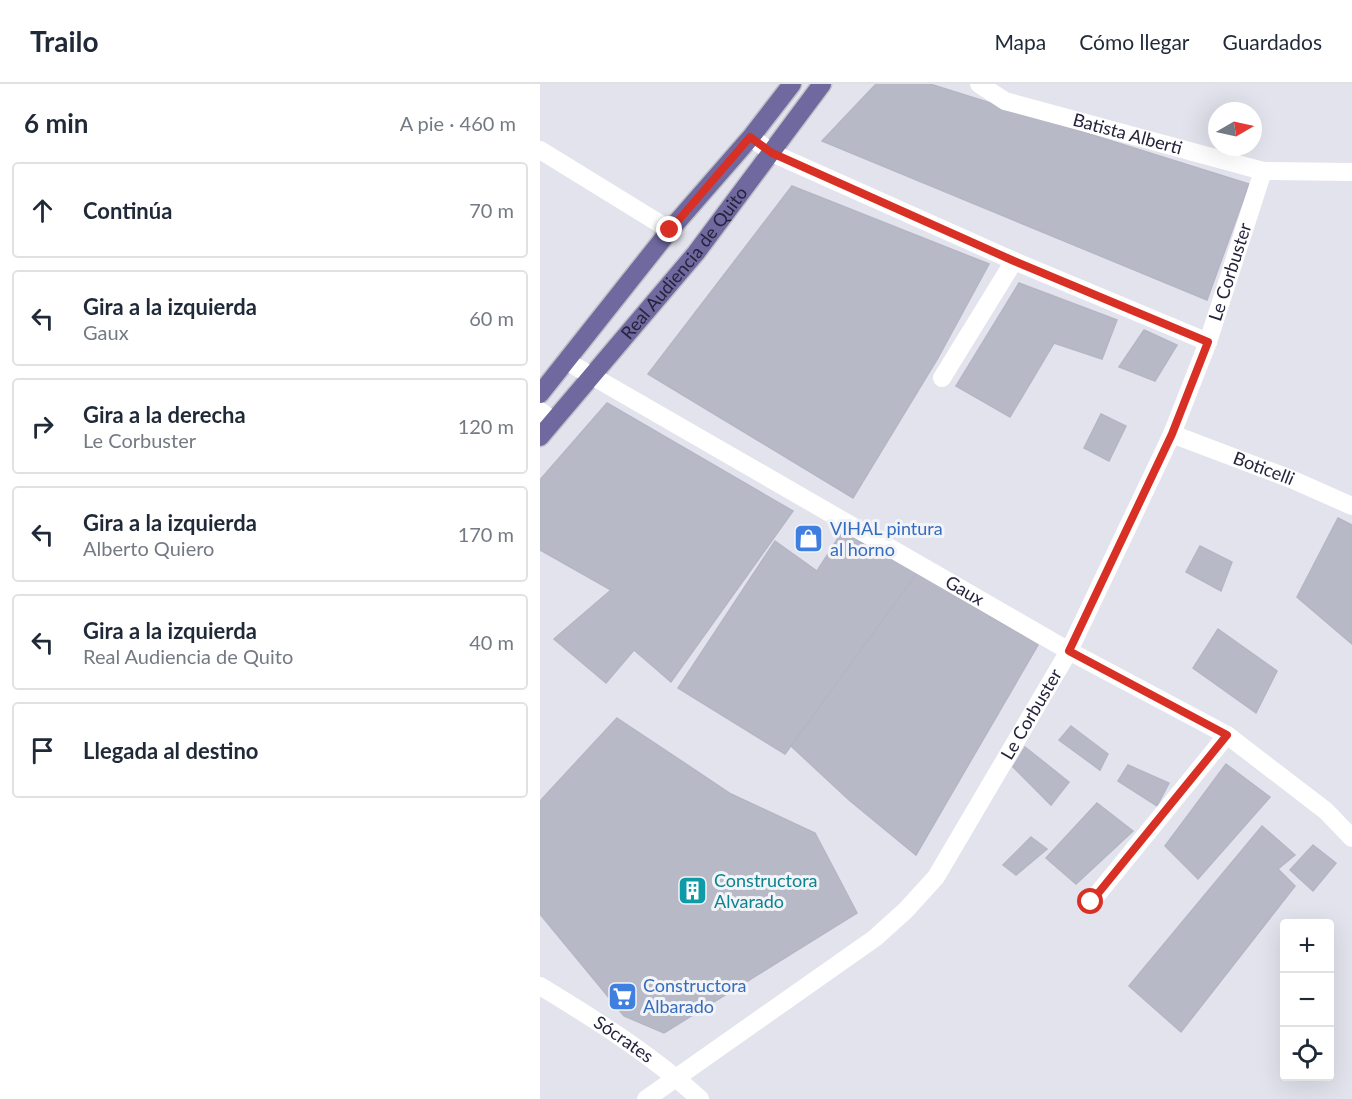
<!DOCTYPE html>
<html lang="es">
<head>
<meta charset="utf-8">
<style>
	body { margin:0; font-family:Lato,sans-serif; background:#f6f6f7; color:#1f2937 }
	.controls { position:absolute; right:18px; bottom:18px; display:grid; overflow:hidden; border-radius:6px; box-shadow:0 6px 24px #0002 }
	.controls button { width:54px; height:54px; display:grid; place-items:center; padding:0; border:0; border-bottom:2px solid #e0e1e3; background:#fff; color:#1f2937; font:30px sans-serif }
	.compass { position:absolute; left:668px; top:18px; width:54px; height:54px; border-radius:50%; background:#fff; box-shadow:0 6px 24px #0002; rotate:81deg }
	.stop { position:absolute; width:18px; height:18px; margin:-14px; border:4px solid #d93025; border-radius:50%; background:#fff }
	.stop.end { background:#d93025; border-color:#fff; box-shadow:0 2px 6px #0008 }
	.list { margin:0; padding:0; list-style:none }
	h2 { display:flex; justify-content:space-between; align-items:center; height:78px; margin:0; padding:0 24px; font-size:26px }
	h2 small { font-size:20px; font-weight:400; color:#747a83 }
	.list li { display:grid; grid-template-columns:39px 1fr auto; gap:18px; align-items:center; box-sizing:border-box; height:96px; margin:0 12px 12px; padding:0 12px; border:2px solid #e0e1e3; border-radius:6px }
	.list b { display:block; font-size:22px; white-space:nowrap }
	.list p { margin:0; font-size:20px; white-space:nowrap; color:#747a83 }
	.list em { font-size:20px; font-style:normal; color:#747a83 }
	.icon { flex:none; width:33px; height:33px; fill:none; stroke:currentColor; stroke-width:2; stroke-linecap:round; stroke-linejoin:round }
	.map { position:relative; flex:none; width:812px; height:1015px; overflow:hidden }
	header { display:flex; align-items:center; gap:36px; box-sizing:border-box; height:84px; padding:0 30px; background:#fff; border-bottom:2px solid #e0e1e3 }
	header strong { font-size:28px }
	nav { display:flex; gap:33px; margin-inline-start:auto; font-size:21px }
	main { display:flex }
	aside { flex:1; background:#fff }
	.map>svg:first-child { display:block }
	.building { fill:#b8b9c6; stroke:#b5b6c5; stroke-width:1.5 }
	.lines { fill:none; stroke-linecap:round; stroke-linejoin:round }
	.major-casing { stroke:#c2c1c8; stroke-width:21 }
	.minor { stroke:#fff; stroke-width:18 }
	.major { stroke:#6f699f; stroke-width:18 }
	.route { stroke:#d93025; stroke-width:8 }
	.labels { text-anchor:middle; stroke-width:6; stroke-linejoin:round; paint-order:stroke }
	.street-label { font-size:18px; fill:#26233c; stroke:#f3f4f8 }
	.shop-label { font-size:18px; fill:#366cbe; stroke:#f3f4f8; text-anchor:start }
	.culture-label { font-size:18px; fill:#0d838f; stroke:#f3f4f8; text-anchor:start }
</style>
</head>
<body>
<header>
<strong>Trailo</strong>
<nav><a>Mapa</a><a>Cómo llegar</a><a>Guardados</a></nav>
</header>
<main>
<aside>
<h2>6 min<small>A pie · 460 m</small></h2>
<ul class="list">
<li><svg class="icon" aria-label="ahead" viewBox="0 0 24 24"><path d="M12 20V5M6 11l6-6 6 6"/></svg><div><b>Continúa</b></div><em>70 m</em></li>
<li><svg class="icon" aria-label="left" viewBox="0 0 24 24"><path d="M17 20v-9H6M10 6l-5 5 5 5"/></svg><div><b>Gira a la izquierda</b><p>Gaux</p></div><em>60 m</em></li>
<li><svg class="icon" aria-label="right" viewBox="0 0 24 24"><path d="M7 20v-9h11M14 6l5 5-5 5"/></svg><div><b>Gira a la derecha</b><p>Le Corbuster</p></div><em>120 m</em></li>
<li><svg class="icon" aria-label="left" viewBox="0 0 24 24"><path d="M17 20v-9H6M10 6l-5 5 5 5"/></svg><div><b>Gira a la izquierda</b><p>Alberto Quiero</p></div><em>170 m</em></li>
<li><svg class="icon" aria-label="left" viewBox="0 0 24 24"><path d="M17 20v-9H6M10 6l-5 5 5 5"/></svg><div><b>Gira a la izquierda</b><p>Real Audiencia de Quito</p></div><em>40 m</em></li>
<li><svg class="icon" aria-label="arrive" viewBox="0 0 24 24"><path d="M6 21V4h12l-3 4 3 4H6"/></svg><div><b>Llegada al destino</b></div></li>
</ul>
</aside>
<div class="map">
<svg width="812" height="1015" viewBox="0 0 812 1015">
	<rect width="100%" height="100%" fill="#e2e3ec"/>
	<path class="building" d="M336,0H390L709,100L667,216L282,57Z
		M252,102L449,180L398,274L313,414L108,290Z
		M479,199L577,236L562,275L514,259L470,333L416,302Z
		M604,246L637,261L615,297L579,283Z
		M67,319L253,427L131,598L94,566L66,599L14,555L71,506L0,466V396Z
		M561,330L586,342L569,377L544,364Z
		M798,434L812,441V560L757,513Z
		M302,448L377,489L245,670L138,604L235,457L277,487Z
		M660,462L692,478L681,507L646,488Z
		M377,489L498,561L376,771L309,716L251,662Z
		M678,545L737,587L716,629L653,584Z
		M77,634L191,710L275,749L317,829L124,949L84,932L0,830V717Z
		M531,642L568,670L560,686L519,656Z
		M485,663L529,698L511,721L473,683Z
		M686,680L730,713L658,795L625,762Z
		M588,681L629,699L617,722L578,697Z
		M557,719L593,747L536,800L506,774Z
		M722,742L755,771L738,785L755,802L641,948L589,902Z
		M491,753L507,765L476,791L463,781Z
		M773,761L796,779L773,807L750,786Z"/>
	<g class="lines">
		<defs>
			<g id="major">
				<path d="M0,310L130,146L211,53L252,0"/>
				<path id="s6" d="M0,353L156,169L282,0"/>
			</g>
		</defs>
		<use href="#major" class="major-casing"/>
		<g class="minor">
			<path id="s1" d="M439,0L465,17L723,87L812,88"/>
			<path d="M211,53L232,69L474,177L668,258"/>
			<path d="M0,66L130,146"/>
			<path id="s2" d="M26,277L529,567L687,651L786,727L812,754"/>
			<path d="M402,294L474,177"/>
			<path d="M0,327L13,337"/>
			<path id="s3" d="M632,350L751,395L812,422"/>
			<path d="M551,818L687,651"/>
			<path id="s4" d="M0,902C56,936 112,971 160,1015"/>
			<path id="s5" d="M106,1015L335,854L366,826L396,793L529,567L632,350L668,258L723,87"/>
		</g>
		<use href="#major" class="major"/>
	</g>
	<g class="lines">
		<path class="route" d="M130,146L210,53L232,69L474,177L668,258L632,350L529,567L687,651L551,818"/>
	</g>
	<defs>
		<symbol id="shop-square" viewBox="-11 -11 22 22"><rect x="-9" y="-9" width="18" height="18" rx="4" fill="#3f7fe0" stroke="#f3f4f8"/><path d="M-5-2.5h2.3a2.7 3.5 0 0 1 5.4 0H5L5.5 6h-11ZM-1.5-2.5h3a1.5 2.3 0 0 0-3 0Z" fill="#fff"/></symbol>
		<symbol id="building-square" viewBox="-11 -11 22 22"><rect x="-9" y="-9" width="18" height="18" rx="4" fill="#0f9aa8" stroke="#f3f4f8"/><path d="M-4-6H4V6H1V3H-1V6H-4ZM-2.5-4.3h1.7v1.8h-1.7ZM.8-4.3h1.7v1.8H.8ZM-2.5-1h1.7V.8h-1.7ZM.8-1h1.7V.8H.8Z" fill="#fff"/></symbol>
		<symbol id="supermarket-square" viewBox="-11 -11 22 22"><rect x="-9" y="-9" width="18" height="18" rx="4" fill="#3f7fe0" stroke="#f3f4f8"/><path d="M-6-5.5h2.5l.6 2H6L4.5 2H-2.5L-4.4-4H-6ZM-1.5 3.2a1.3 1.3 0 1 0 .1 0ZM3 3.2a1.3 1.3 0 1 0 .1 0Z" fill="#fff"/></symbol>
	</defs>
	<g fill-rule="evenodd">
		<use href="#shop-square" x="252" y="438" width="33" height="33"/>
		<use href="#building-square" x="136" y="790" width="33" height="33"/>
		<use href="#supermarket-square" x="66" y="896" width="33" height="33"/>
	</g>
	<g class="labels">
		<g class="street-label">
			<text dy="6" stroke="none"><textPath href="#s1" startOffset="158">Batista Alberti</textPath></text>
			<text dy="6" stroke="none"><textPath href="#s6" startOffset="226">Real Audiencia de Quito</textPath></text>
			<text dy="6" stroke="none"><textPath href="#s5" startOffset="1041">Le Corbuster</textPath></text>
			<text dy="6" stroke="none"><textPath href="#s3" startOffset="98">Boticelli</textPath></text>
			<text dy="6" stroke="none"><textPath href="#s2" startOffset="460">Gaux</textPath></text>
			<text dy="6" stroke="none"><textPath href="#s5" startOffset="555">Le Corbuster</textPath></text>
			<text dy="6" stroke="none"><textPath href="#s4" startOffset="99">Sócrates</textPath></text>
		</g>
		<g class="shop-label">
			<text x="290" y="451">VIHAL pintura<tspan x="290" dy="21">al horno</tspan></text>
			<text x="103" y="908">Constructora<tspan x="103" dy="21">Albarado</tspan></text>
		</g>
		<g class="culture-label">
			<text x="174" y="803">Constructora<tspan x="174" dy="21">Alvarado</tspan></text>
		</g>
	</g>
</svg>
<div class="controls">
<button>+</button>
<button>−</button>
<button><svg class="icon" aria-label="locate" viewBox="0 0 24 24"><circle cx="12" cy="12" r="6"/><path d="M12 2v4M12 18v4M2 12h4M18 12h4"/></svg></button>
</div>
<svg class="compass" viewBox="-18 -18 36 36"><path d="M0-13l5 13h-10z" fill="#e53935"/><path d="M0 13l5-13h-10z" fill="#747a83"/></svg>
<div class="stop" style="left:551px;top:818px"></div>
<div class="stop end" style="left:130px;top:146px"></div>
</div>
</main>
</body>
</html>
